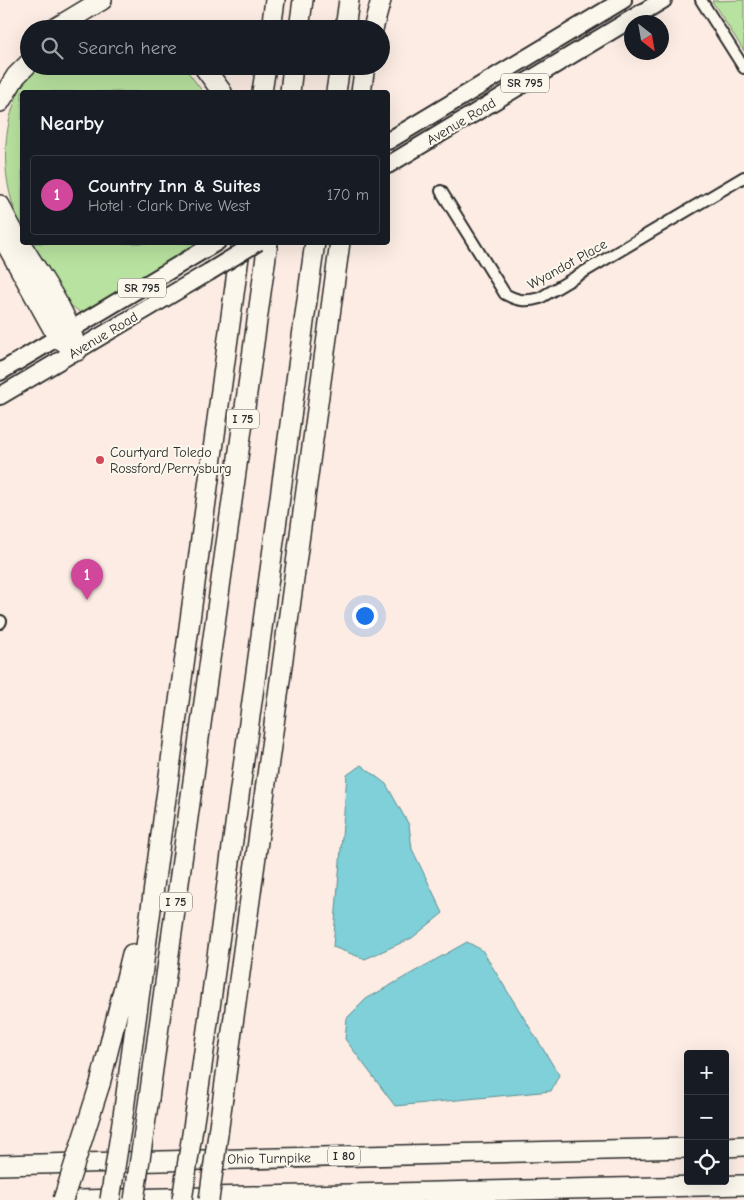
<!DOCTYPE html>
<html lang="en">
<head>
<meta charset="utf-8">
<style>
	body { margin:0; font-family:"Comic Neue",sans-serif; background:#242831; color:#f1f3f6 }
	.controls { position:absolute; right:15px; bottom:15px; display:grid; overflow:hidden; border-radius:5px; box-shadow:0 5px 20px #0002 }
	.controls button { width:45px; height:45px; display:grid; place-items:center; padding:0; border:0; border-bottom:1px solid #363941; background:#171b24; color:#f1f3f6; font:25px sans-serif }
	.compass { position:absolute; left:624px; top:15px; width:45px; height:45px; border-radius:50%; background:#171b24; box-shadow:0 5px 20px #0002; rotate:149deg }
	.you { position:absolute; left:364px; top:615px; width:18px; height:18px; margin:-12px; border:4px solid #fff; border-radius:50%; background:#1a73e8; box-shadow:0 0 0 8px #1a73e833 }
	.badge { display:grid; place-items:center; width:32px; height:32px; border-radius:50%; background:#2563eb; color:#fff; font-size:16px; font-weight:700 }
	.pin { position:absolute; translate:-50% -41px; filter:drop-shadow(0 1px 2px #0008) }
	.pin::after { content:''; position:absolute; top:26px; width:18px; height:15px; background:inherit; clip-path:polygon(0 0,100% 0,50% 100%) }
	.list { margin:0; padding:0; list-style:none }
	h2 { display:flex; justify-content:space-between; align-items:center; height:65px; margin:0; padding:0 20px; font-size:21px }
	h2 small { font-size:16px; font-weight:400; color:#9ea1a6 }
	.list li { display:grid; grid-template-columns:32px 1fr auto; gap:15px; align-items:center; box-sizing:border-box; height:80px; margin:0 10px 10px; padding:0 10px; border:1px solid #363941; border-radius:5px }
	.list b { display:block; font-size:19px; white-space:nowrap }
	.list p { margin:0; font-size:16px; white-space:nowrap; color:#9ea1a6 }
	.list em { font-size:16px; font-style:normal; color:#9ea1a6 }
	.icon { flex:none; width:28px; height:28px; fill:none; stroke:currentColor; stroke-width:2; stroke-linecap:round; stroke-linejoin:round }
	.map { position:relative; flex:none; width:744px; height:1200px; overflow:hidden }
	.search { position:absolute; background:#171b24; box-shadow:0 5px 20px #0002; left:20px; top:20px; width:370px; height:55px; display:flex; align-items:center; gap:12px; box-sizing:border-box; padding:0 18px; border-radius:28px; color:#9ea1a6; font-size:19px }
	.panel { position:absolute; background:#171b24; box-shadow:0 5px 20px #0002; left:20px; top:90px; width:370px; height:155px; border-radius:5px }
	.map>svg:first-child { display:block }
	.green { fill:#b8e29f; stroke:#728665 }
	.water { fill:#7fd0d8; stroke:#5d8e93 }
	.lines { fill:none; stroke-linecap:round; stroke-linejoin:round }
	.street-casing { stroke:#2b2b2b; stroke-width:14 }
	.primary-casing { stroke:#2b2b2b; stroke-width:20 }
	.highway-casing { stroke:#2b2b2b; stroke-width:22 }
	.street { stroke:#fbf7ec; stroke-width:10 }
	.primary { stroke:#fbf7ec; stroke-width:16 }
	.highway { stroke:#fbf7ec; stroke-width:19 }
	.primary-bridge-casing { stroke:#2b2b2b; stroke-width:20; stroke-linecap:butt }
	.highway-bridge-casing { stroke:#2b2b2b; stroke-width:22; stroke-linecap:butt }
	.primary-bridge { stroke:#fbf7ec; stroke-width:16 }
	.highway-bridge { stroke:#fbf7ec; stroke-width:19 }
	.poi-dot { fill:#d1495b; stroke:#fbf7ec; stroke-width:2 }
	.labels { text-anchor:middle; stroke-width:4; stroke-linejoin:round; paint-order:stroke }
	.shield { fill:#fbf7ec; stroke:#696865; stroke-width:1 }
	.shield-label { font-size:12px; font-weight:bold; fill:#2b2b2b }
	.street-label { font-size:14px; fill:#2b2b2b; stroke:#fbf7ec }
	.poi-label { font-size:14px; fill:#2b2b2b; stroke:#fbf7ec; text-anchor:start }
</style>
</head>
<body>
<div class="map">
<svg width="744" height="1200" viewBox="0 0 744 1200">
	<rect width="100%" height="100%" fill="#fcece3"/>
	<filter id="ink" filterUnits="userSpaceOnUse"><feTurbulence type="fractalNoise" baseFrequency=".02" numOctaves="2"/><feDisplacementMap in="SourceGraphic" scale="10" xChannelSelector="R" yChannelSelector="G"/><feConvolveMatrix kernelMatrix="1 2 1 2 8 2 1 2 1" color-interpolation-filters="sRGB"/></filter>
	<g filter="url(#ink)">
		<path class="green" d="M744,0V51L712,1Z
			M42,66H180L188,72L203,92H22V227C0,183 0,129 22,85C27,78 35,72 42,66Z
			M31,243H201L84,315L63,300Z"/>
		<path class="water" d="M361,765L386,784L409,825L412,849L443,913L412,938L365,959L333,947L347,775Z
			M467,942L482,950L559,1075L551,1091L395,1106L345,1039L347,1018L366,999Z"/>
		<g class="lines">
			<defs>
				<path id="street" d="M701,0L744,68
					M441,191L505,294C517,301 526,302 540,298L744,177
					M0,623L1,621"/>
				<path id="primary" d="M388,141L623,0
					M388,165L663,0
					M0,372L217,242
					M0,396L209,272"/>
				<path id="highway" d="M54,29L102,0
					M271,29L275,0
					M299,29L303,0
					M345,29L349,0
					M373,29L381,0
					M203,66L222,92
					M262,92L266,66
					M290,92L293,66
					M336,92L340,66
					M361,92L365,66
					M0,102L16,76L29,63
					M0,205C21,255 65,298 77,351
					M1,235L58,338L77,351
					M100,1084L132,954
					M198,1095L315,242
					M223,1097L340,242
					M149,1098L268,242
					M124,1109L241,242
					M725,1147L744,1146
					M0,1165L688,1148
					M79,1200L744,1185"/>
			</defs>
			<use href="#street" class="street-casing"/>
			<use href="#primary" class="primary-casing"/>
			<use href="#highway" class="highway-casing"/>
			<use href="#street" class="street"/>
			<use href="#primary" class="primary"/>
			<use href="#highway" class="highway"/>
			<defs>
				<path id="primary-bridge" d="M209,272L258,242"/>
				<path id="highway-bridge" d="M63,1200L100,1084
					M110,1200L124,1109
					M134,1200L149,1098
					M182,1200L198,1095
					M209,1200L223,1097"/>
			</defs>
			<use href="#primary-bridge" class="primary-bridge-casing"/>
			<use href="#highway-bridge" class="highway-bridge-casing"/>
			<use href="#primary-bridge" class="primary-bridge"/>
			<use href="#highway-bridge" class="highway-bridge"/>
		</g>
	</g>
	<circle class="poi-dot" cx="100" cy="460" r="5"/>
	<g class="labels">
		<g class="shield">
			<rect x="501" y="73.5" width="48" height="19" rx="4"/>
			<rect x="118" y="278.5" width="48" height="19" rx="4"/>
			<rect x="227" y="409.5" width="32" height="19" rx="4"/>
			<rect x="160" y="892.5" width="32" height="19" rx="4"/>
			<rect x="328" y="1146.5" width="32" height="19" rx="4"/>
		</g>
		<g class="shield-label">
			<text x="525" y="87">SR 795</text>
			<text x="142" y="292">SR 795</text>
			<text x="243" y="423">I 75</text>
			<text x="176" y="906">I 75</text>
			<text x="344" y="1160">I 80</text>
		</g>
		<g class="street-label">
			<text transform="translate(461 121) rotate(-31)" y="5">Avenue Road</text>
			<text transform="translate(567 264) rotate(-29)" y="5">Wyandot Place</text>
			<text transform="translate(103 335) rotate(-31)" y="5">Avenue Road</text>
			<text transform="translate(269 1158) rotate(-1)" y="5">Ohio Turnpike</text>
		</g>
		<g class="poi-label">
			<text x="110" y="457">Courtyard Toledo<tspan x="110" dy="16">Rossford/Perrysburg</tspan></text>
		</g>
	</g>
</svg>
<div class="controls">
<button>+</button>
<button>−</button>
<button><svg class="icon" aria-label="locate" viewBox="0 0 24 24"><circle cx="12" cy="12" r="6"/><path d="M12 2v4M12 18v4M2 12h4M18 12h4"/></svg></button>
</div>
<svg class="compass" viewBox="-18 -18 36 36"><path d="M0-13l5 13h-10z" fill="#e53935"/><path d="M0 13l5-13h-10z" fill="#9ea1a6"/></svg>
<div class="you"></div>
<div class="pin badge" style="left:87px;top:600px;background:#d1479c">1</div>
<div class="search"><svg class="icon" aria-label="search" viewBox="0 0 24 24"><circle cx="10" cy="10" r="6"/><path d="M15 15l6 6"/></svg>Search here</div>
<section class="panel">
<h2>Nearby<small></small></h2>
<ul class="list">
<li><span class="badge" style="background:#d1479c">1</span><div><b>Country Inn &amp; Suites</b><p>Hotel · Clark Drive West</p></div><em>170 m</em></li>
</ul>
</section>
</div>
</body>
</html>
